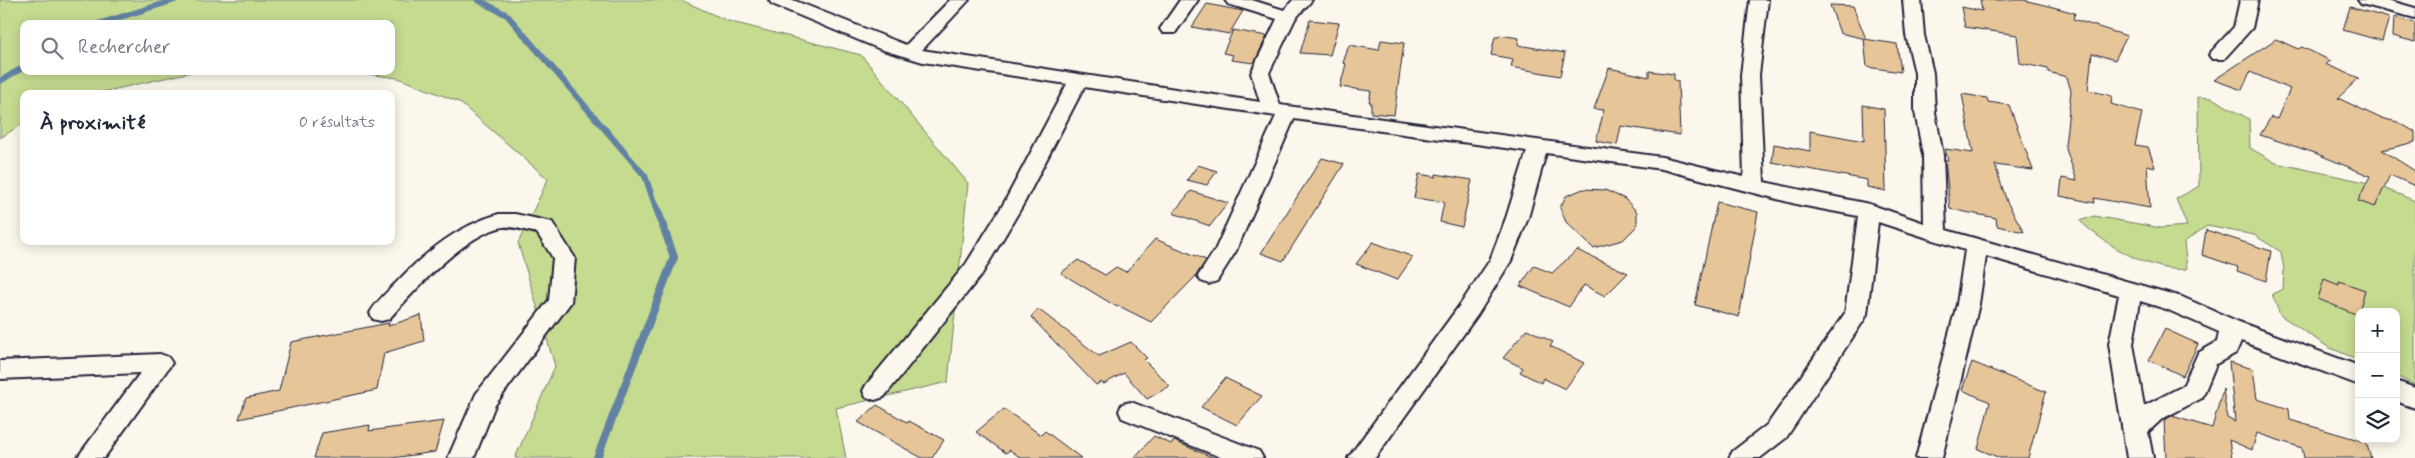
<!DOCTYPE html>
<html lang="fr">
<head>
<meta charset="utf-8">
<style>
	body { margin:0; font-family:Mynerve,sans-serif; background:#f2f2f3; color:#1f2937 }
	.controls { position:absolute; right:15px; bottom:15px; display:grid; overflow:hidden; border-radius:10px; box-shadow:0 2px 12px #0003 }
	.controls button { width:45px; height:45px; display:grid; place-items:center; padding:0; border:0; border-bottom:1px solid #e0e1e3; background:#fff; color:#1f2937; font:25px sans-serif }
	.list { margin:0; padding:0; list-style:none }
	h2 { display:flex; justify-content:space-between; align-items:center; height:65px; margin:0; padding:0 20px; font-size:21px }
	h2 small { font-size:16px; font-weight:400; color:#747a83 }
	.icon { flex:none; width:28px; height:28px; fill:none; stroke:currentColor; stroke-width:2; stroke-linecap:round; stroke-linejoin:round }
	.map { position:relative; flex:none; width:2415px; height:458px; overflow:hidden }
	.search { position:absolute; background:#fff; box-shadow:0 2px 12px #0003; left:20px; top:20px; width:375px; height:55px; display:flex; align-items:center; gap:12px; box-sizing:border-box; padding:0 18px; border-radius:10px; color:#747a83; font-size:19px }
	.panel { position:absolute; background:#fff; box-shadow:0 2px 12px #0003; left:20px; top:90px; width:375px; height:155px; border-radius:10px }
	.map>svg:first-child { display:block }
	.green { fill:#c5db90; stroke:#747e66 }
	.lines { fill:none; stroke-linecap:round; stroke-linejoin:round }
	.stream-far1 { stroke:#6282a4; stroke-width:6 }
	.stream { stroke:#6282a4; stroke-width:8 }
	.building { fill:#e6c699; stroke:#22223b }
	.minor-casing { stroke:#22223b; stroke-width:4 }
	.minor { fill:#fbf7ec; fill-rule:evenodd }
</style>
</head>
<body>
<div class="map">
<svg width="2415" height="458" viewBox="0 0 2415 458">
	<rect width="100%" height="100%" fill="#fbf7ec"/>
	<filter id="ink" filterUnits="userSpaceOnUse"><feTurbulence type="fractalNoise" baseFrequency=".02" numOctaves="2"/><feDisplacementMap in="SourceGraphic" scale="10" xChannelSelector="R" yChannelSelector="G"/><feConvolveMatrix kernelMatrix="1 2 1 2 8 2 1 2 1" color-interpolation-filters="sRGB"/></filter>
	<g filter="url(#ink)">
		<path class="green" d="M0,0H681L728,21L861,55L968,183L948,382L836,408L846,458H515L555,366L518,243L548,179L459,102L398,78L344,71H391V24H24V71H196L94,94H24V123L0,138Z
			M2198,97L2212,98L2249,119L2250,148L2276,163L2374,184L2415,201V385L2396,376V312H2359V360L2328,347L2280,315L2272,294L2283,289L2284,270L2281,252L2254,235L2207,226L2184,242L2187,269C2152,273 2105,245 2080,221L2094,216L2161,228L2187,226L2176,199L2199,186Z"/>
		<g class="lines">
			<path class="stream-far1" d="M478,0L507,15L645,176L656,208
				M98,24L175,0
				M0,81L24,67"/>
			<path class="stream" d="M597,458L674,257L656,206"/>
		</g>
		<path class="building" d="M1980,0H2023L2053,7L2075,13L2073,19L2127,36L2115,60L2092,53L2088,90L2112,96L2111,104L2142,113L2135,145L2148,147L2155,167L2147,165L2150,208L2094,198L2095,203L2060,196L2062,178L2077,181L2065,146L2071,91L2067,77L2048,72V69L2020,63L2017,35L1965,27L1961,7L1982,11Z
			M1207,4L1243,11L1229,34L1192,27Z
			M1830,5L1853,6L1866,39L1840,33Z
			M2350,7L2389,18L2382,41L2343,30Z
			M2394,17L2415,23V42L2393,36Z
			M1310,20L1339,23L1330,55L1300,53Z
			M1233,30L1267,36L1254,63L1231,60L1233,55L1223,53Z
			M1499,35L1519,38L1518,45L1565,53L1560,76L1511,67L1513,59L1491,55L1495,37H1499Z
			M1864,39L1897,44L1901,72L1867,67Z
			M2276,39L2298,49L2302,47L2331,61L2325,64L2359,78L2338,98L2380,118L2398,122L2415,132V142L2382,150L2415,171V186L2390,175L2375,207L2358,201L2370,176L2315,153L2260,135L2271,117L2277,119L2290,89L2250,72L2242,90L2214,80Z
			M1381,40L1404,43L1394,115L1371,113V102H1369L1371,91L1340,87L1346,64L1343,63L1349,45L1379,50Z
			M1609,68L1649,77V71L1674,74V80L1678,81L1680,135L1621,126L1617,145L1596,141L1604,110L1594,109Z
			M1962,94L1987,98L1988,102L2009,105L2033,170L1995,165L2007,202L2024,232L1997,226L1996,218L1950,209L1945,160H1948L1945,149L1973,153Z
			M1863,105L1884,109L1886,191L1867,187V180L1772,162L1774,144L1810,151V131L1864,141Z
			M1322,158L1344,164L1283,261L1261,253Z
			M1198,165L1217,171L1207,185L1187,180Z
			M1419,174L1436,177V174L1472,180L1462,227L1440,222L1444,202L1414,198Z
			M1583,189L1605,190L1625,199L1637,212V226L1623,240L1593,248L1566,222L1560,208L1566,196Z
			M1191,191L1228,203L1210,226L1173,213Z
			M1717,202L1758,212L1739,317L1695,305Z
			M2206,230L2271,251L2266,281L2237,271L2238,267L2202,255Z
			M1155,239L1206,260L1195,277L1151,322L1119,306L1117,307L1061,273L1078,260L1105,275L1116,267L1126,272Z
			M1373,242L1413,257L1397,280L1356,264Z
			M1577,250L1628,273L1605,296L1584,285L1569,307L1520,286L1534,266L1552,273Z
			M2324,279L2339,285V281L2365,290L2358,315L2318,299Z
			M1038,309L1099,356L1131,342L1147,358L1144,360L1170,386L1147,399L1124,373L1104,384L1101,382L1096,385L1031,317Z
			M421,315L424,341L384,353L377,390L239,419L246,398L279,391L291,342L389,323L388,326Z
			M1527,329L1553,342L1550,346L1584,363L1565,389L1543,378L1541,383L1520,372L1523,368L1503,358Z
			M2165,329L2198,344L2183,376L2149,360Z
			M1972,362L2046,392L2028,458H2000L1978,449L1990,402L1962,390Z
			M2229,362L2253,369L2257,399L2289,409L2290,420L2366,442L2371,458H2304L2302,448L2257,433L2252,450L2229,440L2232,458H2166L2164,420L2172,416L2212,428L2223,389L2227,418L2235,422Z
			M1225,378L1262,396L1237,425L1201,407Z
			M877,405L908,423L909,421L944,440L932,458H922L858,422Z
			M1004,409L1041,435L1045,431L1081,458H1021L1010,450L1006,453L976,432Z
			M444,421L435,452L392,458H314L322,433L370,425L369,431Z
			M1154,436L1171,444L1174,441L1214,458H1134Z"/>
		<g class="lines">
			<defs>
				<path id="minor" d="M769,0H793L906,45L950,0H969L922,50L1260,102L1251,73L1277,19L1228,4L1225,0H1252L1284,10L1293,0H1312L1295,19L1269,73L1280,105L1662,157L1744,177L1741,75L1750,0H1768L1759,75L1764,182L1869,204L1924,223L1923,155L1915,112V73L1906,35L1903,0H1921L1924,35L1933,73L1935,112L1943,155L1946,230L2182,297L2239,322L2359,366V385L2241,341L2236,353L2216,364L2202,398L2162,419L2148,432L2153,458H2127L2109,344L2119,295L1986,256L1979,304L1942,458H1916L1957,304L1965,250L1878,222L1867,314L1864,320L1786,438L1760,458H1729L1733,451L1768,424L1845,313L1858,216L1800,205L1662,169L1546,153L1528,218L1511,261L1478,314L1375,458H1348L1462,302L1490,260L1506,218L1527,151L1294,119L1236,251L1217,281L1209,284L1201,281L1198,276L1215,250L1276,116L1084,87L1024,203L982,274L884,397L875,400L866,397L863,391L866,385L966,264L1004,203L1067,84L923,62L880,49L772,4ZM2140,301L2166,309L2219,332L2217,342L2198,353L2183,386L2144,406L2133,344Z
					M1180,0H1198L1175,33H1163L1160,29Z
					M2240,0H2258L2252,28L2224,59H2212L2209,55L2212,51L2234,27Z
					M2358,0H2387L2415,8V18L2361,4Z
					M499,214H515L552,222L575,258L571,302L495,405L474,458H448L476,394L549,300L553,258L537,233C527,231 513,226 503,227C464,234 414,291 389,319L381,321L373,319L370,313C376,302 386,293 395,284C424,253 457,226 499,214Z
					M160,354L168,357L172,363L104,458H77L140,373L0,379V361Z
					M2396,381L2415,388V408L2396,401Z
					M1131,402L1259,451L1263,458H1223L1122,418L1119,411L1122,404Z"/>
			</defs>
			<use href="#minor" class="minor-casing"/>
			<use href="#minor" class="minor"/>
		</g>
	</g>
</svg>
<div class="controls">
<button>+</button>
<button>−</button>
<button><svg class="icon" aria-label="layers" viewBox="0 0 24 24"><path d="M12 4l9 5-9 5-9-5zM3 14l9 5 9-5"/></svg></button>
</div>
<div class="search"><svg class="icon" aria-label="search" viewBox="0 0 24 24"><circle cx="10" cy="10" r="6"/><path d="M15 15l6 6"/></svg>Rechercher</div>
<section class="panel">
<h2>À proximité<small>0 résultats</small></h2>
<ul class="list">
</ul>
</section>
</div>
</body>
</html>
